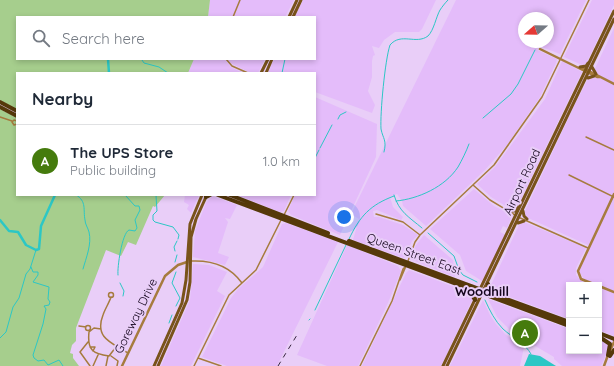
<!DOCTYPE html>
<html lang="en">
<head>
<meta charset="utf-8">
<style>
	body { margin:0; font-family:Quicksand,sans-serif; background:#f6f6f7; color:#1f2937 }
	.controls { position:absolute; right:12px; bottom:12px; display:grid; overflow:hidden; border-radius:0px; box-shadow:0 2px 6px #0003 }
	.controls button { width:36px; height:36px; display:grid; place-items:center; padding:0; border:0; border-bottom:1px solid #e0e1e3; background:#fff; color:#1f2937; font:20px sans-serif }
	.compass { position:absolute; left:518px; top:12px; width:36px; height:36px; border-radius:50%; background:#fff; box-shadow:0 2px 6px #0003; rotate:250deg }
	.you { position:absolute; left:344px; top:217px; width:14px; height:14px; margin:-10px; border:3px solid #fff; border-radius:50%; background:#1a73e8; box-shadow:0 0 0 6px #1a73e833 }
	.badge { display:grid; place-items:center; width:26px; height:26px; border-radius:50%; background:#457b0d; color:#fff; font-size:13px; font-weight:700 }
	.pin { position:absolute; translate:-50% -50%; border:2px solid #fff; box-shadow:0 1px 4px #0006 }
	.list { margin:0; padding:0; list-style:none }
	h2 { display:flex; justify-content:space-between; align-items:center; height:52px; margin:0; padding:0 16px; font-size:17px }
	h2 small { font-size:13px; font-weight:400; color:#747a83 }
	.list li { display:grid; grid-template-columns:26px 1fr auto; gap:12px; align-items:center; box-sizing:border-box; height:72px; padding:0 16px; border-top:1px solid #e0e1e3 }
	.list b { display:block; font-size:15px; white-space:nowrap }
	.list p { margin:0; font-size:13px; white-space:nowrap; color:#747a83 }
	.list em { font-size:13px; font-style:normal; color:#747a83 }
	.icon { flex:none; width:22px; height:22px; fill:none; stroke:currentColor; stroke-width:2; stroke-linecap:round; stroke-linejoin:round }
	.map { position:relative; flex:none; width:614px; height:366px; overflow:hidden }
	.search { position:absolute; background:#fff; box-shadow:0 2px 6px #0003; left:16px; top:16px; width:300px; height:44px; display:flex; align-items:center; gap:10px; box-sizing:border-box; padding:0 14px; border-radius:0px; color:#747a83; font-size:15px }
	.panel { position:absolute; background:#fff; box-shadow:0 2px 6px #0003; left:16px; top:72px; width:300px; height:124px; border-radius:0px }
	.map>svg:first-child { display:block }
	.built { fill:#e4bcfa; fill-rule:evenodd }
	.green { fill:#a6ce8d }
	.water { fill:#2cc7c5 }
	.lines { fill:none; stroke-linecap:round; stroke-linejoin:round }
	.stream { stroke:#2cc7c5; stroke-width:1 }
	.river { stroke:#2cc7c5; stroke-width:2.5 }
	.minor { stroke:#a67b3e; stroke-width:1.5 }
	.tertiary { stroke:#a67b3e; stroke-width:2.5 }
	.secondary { stroke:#79531b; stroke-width:3 }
	.primary { stroke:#56390a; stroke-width:4 }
	.rail { stroke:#372640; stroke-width:1; stroke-dasharray:5 5; stroke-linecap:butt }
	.labels { text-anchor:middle; stroke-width:4; stroke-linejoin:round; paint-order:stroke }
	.street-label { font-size:12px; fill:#14051c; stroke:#e9cef8 }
	.neighbourhood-label { font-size:13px; font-weight:bold; fill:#14051c; stroke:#e9cef8 }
</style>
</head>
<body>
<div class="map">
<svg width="614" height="366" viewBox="0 0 614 366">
	<rect width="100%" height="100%" fill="#e9cef8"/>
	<path class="built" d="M210,0H294L285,17H208Z
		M303,0H436L422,29L419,32H395L384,40L379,48L372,46L375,55L373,56L372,61V77L368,91L375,105L372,113L315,92V73H268L274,59H315V17H295Z
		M456,0H586L560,54L539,46L537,50L557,59L556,63L540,97L507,145L485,170L426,226L403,206L402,201L397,194L390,197L393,207L403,217L401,220L377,210L373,211L374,217H379L403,225L418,235L412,241L406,256L404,258L353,240L359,219L351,214ZM524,18H548V42H524Z
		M592,0H614V5L586,64L582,65L564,57Z
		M614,28V336L599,330V285H569V319L494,291L490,287L520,223L524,222L586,248L576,268V275L584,283L589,284L590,282L584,279L580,273V269L590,246L526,217L524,213L576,102L588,79L591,77Z
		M194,59H265L258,73H251L226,61L231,67L243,73H188Z
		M562,61L582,72L517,207L512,210L491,197L477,184L495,167L545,99Z
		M315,97L377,124L376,157L340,235L291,215L288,211L295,195H315Z
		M474,189L494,206L510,214L511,218L507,228L503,226L500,232L506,235L482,281L466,271L460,255L430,229Z
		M185,195H199L191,213L187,209L189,205L184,202Z
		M237,195H291L284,211L280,212Z
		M212,196L237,205L230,219L225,218L228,222L218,253L229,257L225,265L193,257L195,231L206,203Z
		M286,223L338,242L277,366H227L202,357L231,298L238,289L263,267L282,224Z
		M424,235L453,260L455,277L412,260L411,256L416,245Z
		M347,245L398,266L401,271L388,303L358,366H327L297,355Z
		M193,264L209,265L227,272L217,291L225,296L191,366H161L190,300Z
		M409,270L468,292L473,298L444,360L441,366H362L406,273Z
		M488,299L569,329V351H599V340L608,343L610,347L601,366H562L554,359V357L513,333L497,317Z
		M483,300L490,315L496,324L505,334L524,347L520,366H450Z"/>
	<path class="green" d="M0,0H210L208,17H17V59H194L188,73H17V110L0,100Z
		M0,109L17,118V195H165L155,207L153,206L136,245L128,242L121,256L106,250L76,328V341L72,345L70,353L73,354V358L79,366H0Z"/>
	<path class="water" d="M529,354L540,356L556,366H524Z"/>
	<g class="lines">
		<path class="stream" d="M142,60L144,63L159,67L168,73
			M282,73L285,59
			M483,118L511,94L518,84L535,50
			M338,119L340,115L346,112
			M320,148L332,125
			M384,152C387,140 383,139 381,129C380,113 385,60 390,45C401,32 416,45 428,36C434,30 436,17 440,10C442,7 445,3 448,0
			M315,158L319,150
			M76,195C87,201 83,210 85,220C85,224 88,228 89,232C92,244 86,258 83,269
			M158,195L156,196L157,211L153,215V220L155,222L173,227L179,235L178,239
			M394,195C399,212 409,217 422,228
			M396,201C418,199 445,187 458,167C462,160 466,152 469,144
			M428,233L454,256L459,270L463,275L477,282
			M349,239C360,216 370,205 394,196
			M175,251L174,247L177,241
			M175,262L177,255
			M31,267L33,272H38V275L33,282L49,287L48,299L50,302L49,305L44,306L46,309L43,324L33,355L34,358L38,361L44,360L48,365L59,360L63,366
			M118,275C117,268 122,233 129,230L135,231L137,228L135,220L140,210L139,206H135L125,195
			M120,283L124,291L123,296
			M485,300C490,311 495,321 503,329C513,338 525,343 531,354
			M176,306L180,298L172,283L176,272
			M315,310L346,245
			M309,320L310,319
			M169,323L172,315
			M0,338L6,332L13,307L19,298L26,274L30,269L36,250"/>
		<path class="river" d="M108,59L109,73
			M0,220L9,231L18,232L26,245L36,250L39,249L41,226L55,195"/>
		<path class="minor" d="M233,17L240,0
			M226,59L232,66L248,73
			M0,117L12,121
			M12,122L14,120L17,121
			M12,122L14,125L17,124
			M586,137L614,150
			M569,175L614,197
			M473,185L490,200L515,215
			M376,214L403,222L420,235
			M284,215L294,195
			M518,217L588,248
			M191,261C211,260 230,266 242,283
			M408,261L415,242L420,235L494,165L542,97L589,0
			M400,280L406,266
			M108.5 295a2.5 2.5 0 1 1 5 0a2.5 2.5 0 1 1-5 0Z
			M111,297C109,303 105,309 103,315C94,338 112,343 128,353
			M85.5 328a2.5 2.5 0 1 1 5 0a2.5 2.5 0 1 1-5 0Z
			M79,326L86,327
			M101,329L94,328L89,332C87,350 93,354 109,356L116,347
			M88,342L80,352L90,366
			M90,347H95L93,351
			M111,356L118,361L117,366
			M198,358L221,366
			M93,366L98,355
			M106,366L108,356
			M194,366L229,295L256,270L281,220
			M360,366L392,301L403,269L406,266"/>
		<path class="tertiary" d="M540,49L597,77H599
			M581,67L614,84
			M596,285L581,279L578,271L614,194
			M599,286L614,292
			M610,351L614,342
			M122,366L165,276L178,265L187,262
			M604,366L608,355"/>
		<path class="secondary" d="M289,17L297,0
			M293,17L301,0
			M580,67L586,66L588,63
			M592,67L596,74
			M261,73L268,59
			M266,73L272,59
			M588,78L594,76
			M511,211H516L518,207
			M523,211L524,216L527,219
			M518,223L524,221
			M154,366L182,303L186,280L190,224L202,195
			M158,366L187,300L190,282L191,237L196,219L206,197
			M443,366L614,11
			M447,366L614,19"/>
		<path class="primary" d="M0,102L17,111
			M0,107L17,116
			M218,195L569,326
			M230,195L328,233
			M206,197L210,195
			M349,241L569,322
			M488,284L492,294
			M470,291L475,300
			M599,333L614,339
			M601,338L610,344L608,355
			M610,356L614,350"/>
		<path class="rail" d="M278,366L297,335"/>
	</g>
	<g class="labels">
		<g class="street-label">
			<text transform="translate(522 182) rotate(-65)" y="4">Airport Road</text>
			<text transform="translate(414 254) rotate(20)" y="4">Queen Street East</text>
			<text transform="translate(136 316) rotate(-64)" y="4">Goreway Drive</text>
		</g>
		<g class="neighbourhood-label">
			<text x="482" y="296">Woodhill</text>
		</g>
	</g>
</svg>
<div class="controls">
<button>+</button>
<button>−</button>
</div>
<svg class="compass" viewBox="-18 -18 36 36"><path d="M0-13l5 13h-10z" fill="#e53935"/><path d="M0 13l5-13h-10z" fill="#747a83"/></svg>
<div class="you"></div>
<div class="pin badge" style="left:525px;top:333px">A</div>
<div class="search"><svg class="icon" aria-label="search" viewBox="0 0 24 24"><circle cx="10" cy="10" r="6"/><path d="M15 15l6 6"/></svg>Search here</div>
<section class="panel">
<h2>Nearby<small></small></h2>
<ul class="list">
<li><span class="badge">A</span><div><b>The UPS Store</b><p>Public building</p></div><em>1.0 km</em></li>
</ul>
</section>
</div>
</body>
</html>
